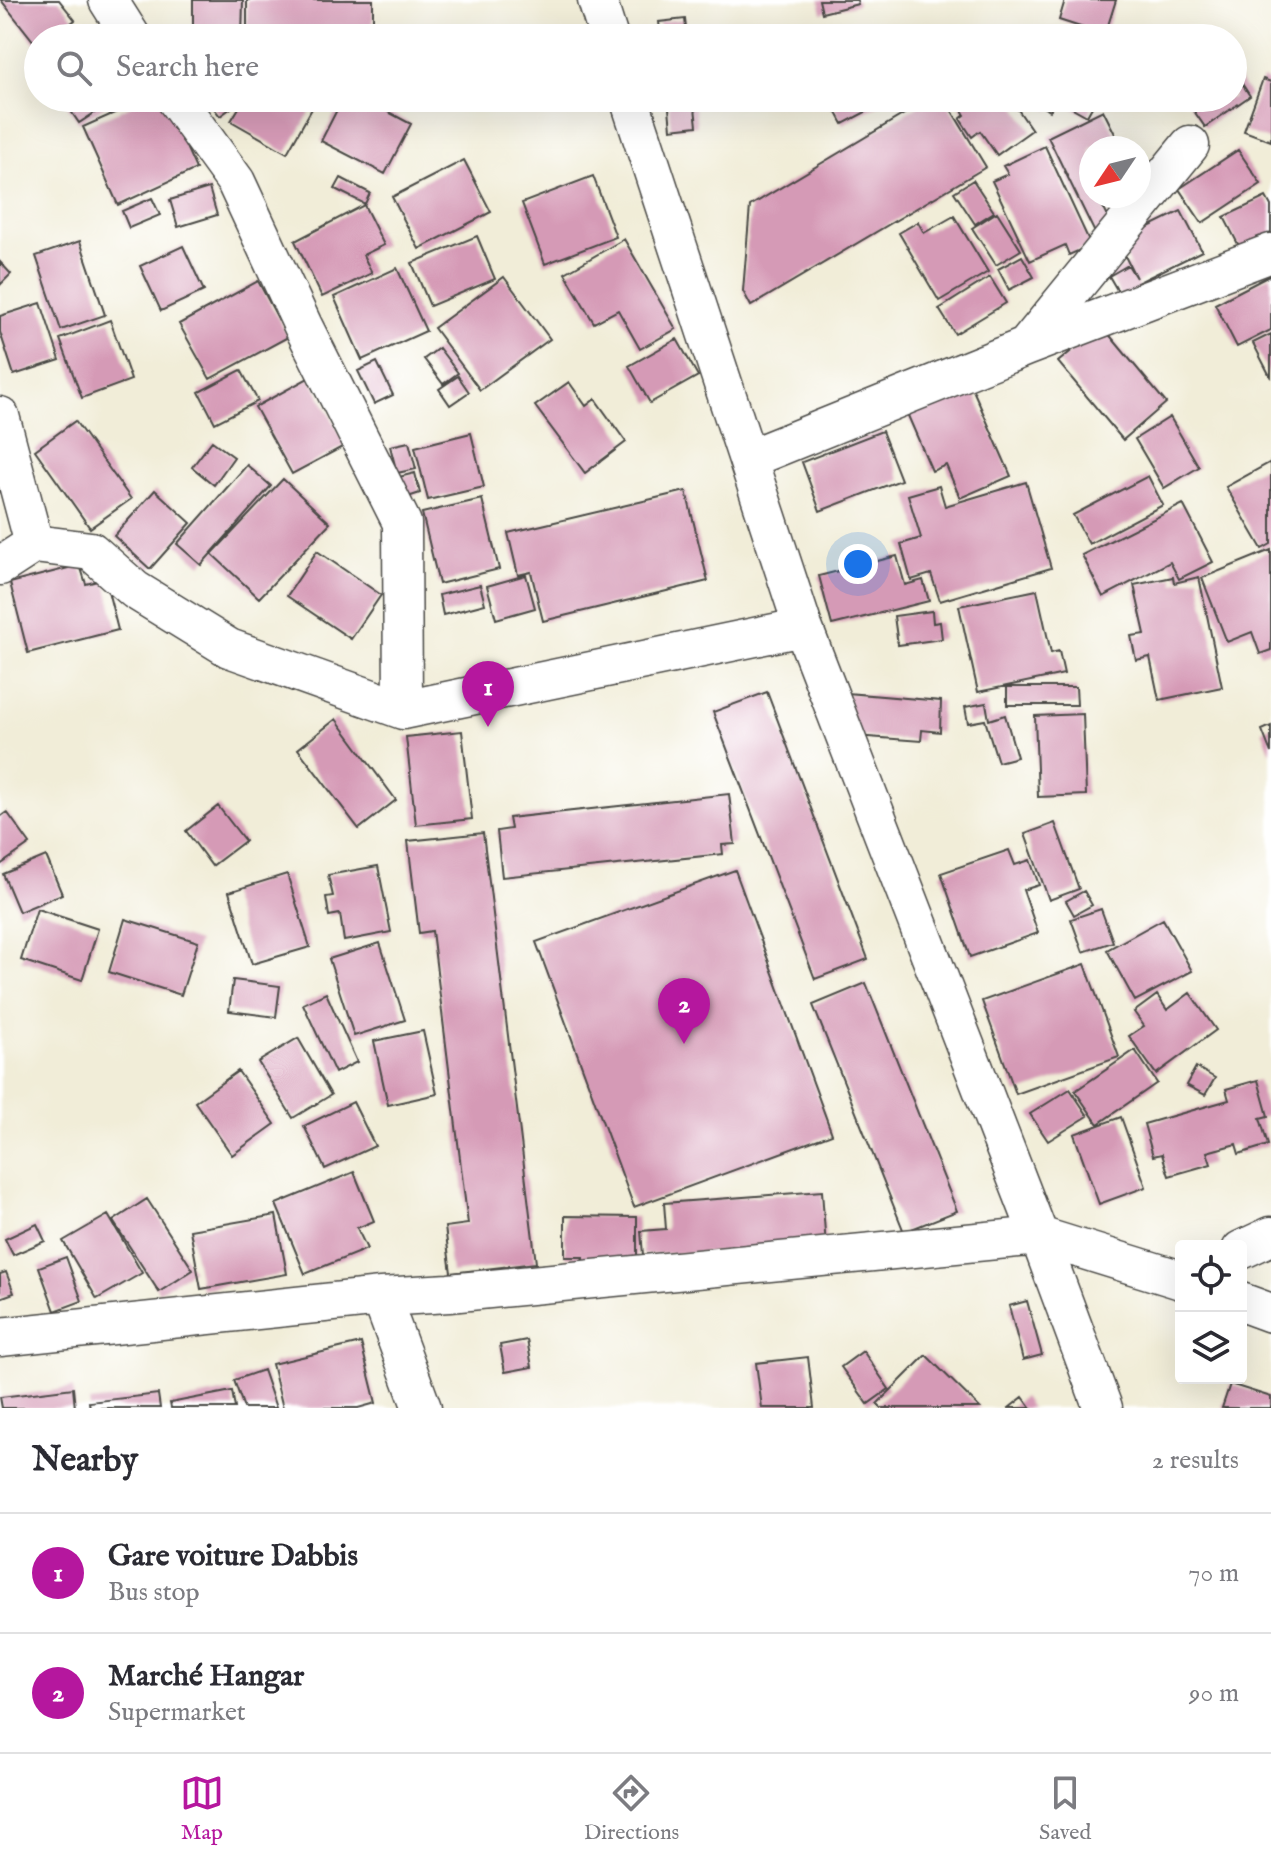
<!DOCTYPE html>
<html lang="en">
<head>
<meta charset="utf-8">
<style>
	body { margin:0; font-family:"IM FELL English",serif; background:#f2f2f3; color:#2b2b33 }
	.controls { position:absolute; right:24px; bottom:24px; display:grid; overflow:hidden; border-radius:8px; box-shadow:0 8px 32px #0002 }
	.controls button { width:72px; height:72px; display:grid; place-items:center; padding:0; border:0; border-bottom:2px solid #e1e1e2; background:#fff; color:#2b2b33; font:40px sans-serif }
	.compass { position:absolute; left:1079px; top:136px; width:72px; height:72px; border-radius:50%; background:#fff; box-shadow:0 8px 32px #0002; rotate:235deg }
	.you { position:absolute; left:858px; top:564px; width:28px; height:28px; margin:-20px; border:6px solid #fff; border-radius:50%; background:#1a73e8; box-shadow:0 0 0 12px #1a73e833 }
	.badge { display:grid; place-items:center; width:52px; height:52px; border-radius:50%; background:#b5179e; color:#fff; font-size:26px; font-weight:700 }
	.pin { position:absolute; translate:-50% -66px; filter:drop-shadow(0 2px 4px #0008) }
	.pin::after { content:''; position:absolute; top:42px; width:28px; height:24px; background:inherit; clip-path:polygon(0 0,100% 0,50% 100%) }
	.list { margin:0; padding:0; list-style:none }
	h2 { display:flex; justify-content:space-between; align-items:center; height:104px; margin:0; padding:0 32px; font-size:34px }
	h2 small { font-size:26px; font-weight:400; color:#7c7c81 }
	.list li { display:grid; grid-template-columns:52px 1fr auto; gap:24px; align-items:center; box-sizing:border-box; height:120px; padding:0 32px; border-top:2px solid #e1e1e2 }
	.list b { display:block; font-size:30px; white-space:nowrap }
	.list p { margin:0; font-size:26px; white-space:nowrap; color:#7c7c81 }
	.list em { font-size:26px; font-style:normal; color:#7c7c81 }
	.icon { flex:none; width:44px; height:44px; fill:none; stroke:currentColor; stroke-width:2; stroke-linecap:round; stroke-linejoin:round }
	.map { position:relative; flex:none; width:1271px; height:1408px; overflow:hidden }
	.search { position:absolute; background:#fff; box-shadow:0 8px 32px #0002; left:24px; right:24px; top:24px; height:88px; display:flex; align-items:center; gap:20px; box-sizing:border-box; padding:0 28px; border-radius:44px; color:#7c7c81; font-size:30px }
	.sheet { height:344px; background:#fff }
	nav { display:flex; justify-content:space-around; align-items:center; box-sizing:border-box; height:112px; border-top:2px solid #e1e1e2; background:#fff; font-size:22px; color:#7c7c81 }
	nav a { display:grid; justify-items:center; gap:4px }
	nav .on { color:#b5179e }
	.map>svg:first-child { display:block }
	.building { fill:#d59ab6 }
	.lines { fill:none; stroke-linecap:round; stroke-linejoin:round }
	.minor-casing { stroke:#494845; stroke-width:41 }
	.minor { stroke:#fff; stroke-width:38 }
</style>
</head>
<body>
<div class="map">
<svg width="1271" height="1408" viewBox="0 0 1271 1408">
	<rect width="100%" height="100%" fill="#fff"/>
	<filter id="ink" filterUnits="userSpaceOnUse"><feTurbulence type="fractalNoise" baseFrequency=".0125" numOctaves="2"/><feDisplacementMap in="SourceGraphic" scale="16" xChannelSelector="R" yChannelSelector="G"/><feConvolveMatrix kernelMatrix="1 2 1 2 8 2 1 2 1" color-interpolation-filters="sRGB"/></filter>
	<filter id="wash" filterUnits="userSpaceOnUse"><feTurbulence type="fractalNoise" baseFrequency=".006" numOctaves="4" result="noise"/><feDisplacementMap in="SourceGraphic" scale="32" xChannelSelector="R" yChannelSelector="G"/><feGaussianBlur stdDeviation="1.8" result="paint"/><feColorMatrix in="noise" values="0 0 0 0 0 0 0 0 0 0 0 0 0 0 0 0 0 1.4 0 .05"/><feComposite in="paint" operator="in"/></filter>
	<g filter="url(#wash)">
		<rect width="100%" height="100%" fill="#f1edd8"/>
		<g id="blocks">
			<path class="building" d="M1,0H59L75,20L51,38H38V47Z
				M193,0H243L242,36L193,34Z
				M247,0H373V36L247,37Z
				M819,0H857L858,4L822,13Z
				M1065,0H1116L1105,35L1059,20Z
				M685,19L687,38H661L659,22Z
				M1233,70L1250,96L1205,127L1185,98H1233Z
				M1263,79L1271,82V141L1244,131Z
				M62,98H117L79,123Z
				M148,98H164L196,169L118,205L83,127Z
				M206,98H240L242,100L220,116Z
				M245,98H318L287,153L231,121Z
				M343,98H362L411,124L385,174L321,141Z
				M668,98H694L697,126L671,129Z
				M829,98H892L843,124Z
				M931,98H944L986,167L751,306L743,291L750,206Z
				M959,98H1010L1032,130L997,155L980,131L972,137L960,119L965,115L956,100Z
				M1026,98H1057L1050,111Z
				M1064,98H1097L1087,116L1062,102Z
				M1103,110L1122,148H1091V196H1109L1100,201L1113,227L1096,235L1048,137Z
				M1045,146L1091,245L1069,255L1065,245L1030,261L992,181L1008,174L1003,166Z
				M1238,150L1261,184L1202,223L1179,189Z
				M464,160L491,212L419,249L392,197Z
				M593,176L616,237L545,264L522,203Z
				M341,178L370,193L365,204L335,189Z
				M973,180L994,212L975,224L954,192Z
				M209,188L217,215L178,227L170,200Z
				M1266,197L1271,206V235L1241,250L1224,217Z
				M152,198L160,215L129,228L122,211Z
				M364,205L384,245L363,255L372,273L322,297L295,241Z
				M1181,211L1202,251L1137,283L1142,292L1124,302L1109,276L1128,265L1136,278L1118,242Z
				M997,212L1021,250L996,265L972,228Z
				M954,216L988,272L939,301L899,233L918,222L924,233Z
				M477,236L495,279L430,306L412,263Z
				M624,239L676,329L640,349L618,310L594,323L565,273Z
				M80,241L105,315L61,330L36,256Z
				M183,246L204,291L161,311L140,266Z
				M1022,256L1034,277L1009,290L998,269Z
				M0,262L11,274L0,285Z
				M397,268L426,331L362,360L334,297Z
				M1271,275V330L1237,347L1215,304Z
				M504,277L550,339L480,390L434,328Z
				M990,277L1006,303L955,334L939,309Z
				M258,281L288,337L210,379L179,324Z
				M41,303L60,360L14,375L0,332V316Z
				M110,320L131,380L82,398L60,339Z
				M1102,326L1166,403L1123,440L1058,362Z
				M1271,334V378L1253,343Z
				M677,339L698,376L650,403L629,366Z
				M439,348L458,373L443,384L424,359Z
				M377,362L393,395L374,404L358,371Z
				M241,370L258,401L215,423L199,392Z
				M458,376L469,392L450,405L439,389Z
				M310,377L346,445L292,474L255,407Z
				M569,382L586,406L595,399L626,442L585,473L535,406Z
				M970,383L1011,476L960,498L946,465L932,471L906,411Z
				M1170,417L1199,467L1164,488L1135,439Z
				M75,421L131,499L90,528L35,450Z
				M882,431L901,480L820,511L802,462Z
				M471,433L484,487L428,500L415,447Z
				M212,441L234,457L214,485L192,467Z
				M409,442L416,469L397,473L390,446Z
				M1271,462V544L1262,549L1226,487Z
				M247,465L271,486L201,565L177,544Z
				M415,473L420,493L405,498L399,477Z
				M1148,476L1163,505L1089,544L1073,515Z
				M283,479L330,523L259,598L212,554Z
				M1026,482L1051,568L940,601L931,574L911,580L901,544L921,538L908,495L939,486L945,506Z
				M155,490L191,523L150,569L114,536Z
				M686,491L708,581L543,621L531,572L518,575L508,533Z
				M482,499L499,569L439,584L422,513Z
				M1183,504L1213,562L1179,579L1170,562L1103,597L1082,555Z
				M1271,550V650L1260,654L1252,632L1227,642L1202,578Z
				M317,551L381,595L351,639L287,596Z
				M897,556L905,585L923,580L929,601L832,625L819,576Z
				M80,565L86,584L105,579L118,630L28,653L10,583Z
				M526,575L535,608L496,619L487,586Z
				M1173,577L1174,583L1199,577L1222,687L1159,700L1150,657L1136,660L1131,636L1145,634L1134,585Z
				M480,585L485,604L443,615L439,595Z
				M1037,590L1051,653L1059,651L1064,674L978,692L959,606Z
				M932,611L933,623L940,622L942,639L898,645L894,616Z
				M1007,687H1076L1077,705H1007Z
				M767,692L868,959L815,979L713,712Z
				M847,693L941,701L940,732L922,730L921,741L855,736Z
				M986,703L989,720L1005,715L1017,757L998,762L985,720L968,723L965,707Z
				M1083,714L1086,795L1038,797L1035,716Z
				M336,719L396,800L359,829L298,749Z
				M1271,726V753L1262,730Z
				M462,731L472,819L416,825L406,737Z
				M729,794L735,844L722,845L723,854L502,877L497,831L511,829L509,818Z
				M218,806L245,841L212,866L186,831Z
				M7,812L30,844L0,865V817Z
				M1055,823L1079,889L1049,900L1025,834Z
				M483,833L536,1263L451,1273L445,1227L468,1224L432,931L419,933L408,841Z
				M1009,850L1015,865L1030,860L1039,885L1023,890L1038,933L970,957L941,873Z
				M46,856L62,894L19,912L3,874Z
				M378,866L391,932L344,941L340,914L329,916L326,897L333,896L328,875Z
				M735,870L832,1134L634,1207L536,942Z
				M287,874L310,947L252,964L229,892Z
				M1084,891L1092,905L1074,915L1066,901Z
				M37,909L98,929L82,980L21,960Z
				M1101,909L1113,942L1083,952L1071,919Z
				M125,919L198,942L181,995L109,972Z
				M1163,919L1192,971L1135,1001L1107,950Z
				M380,943L405,1020L354,1036L329,959Z
				M1085,964L1119,1057L1016,1094L982,1001Z
				M233,980L280,986L276,1017L229,1011Z
				M866,983L957,1211L904,1232L813,1005Z
				M326,993L357,1062L335,1073L303,1004Z
				M1190,993L1216,1030L1156,1074L1129,1036L1144,1026L1134,1012L1157,995L1167,1010Z
				M423,1031L437,1094L388,1105L374,1041Z
				M298,1038L331,1095L293,1118L258,1062Z
				M1135,1050L1157,1083L1098,1124L1075,1091Z
				M1196,1067L1215,1078L1205,1095L1186,1085Z
				M238,1071L275,1124L232,1155L195,1102Z
				M1258,1080L1268,1116L1260,1118L1268,1145L1239,1154L1236,1144L1207,1152L1211,1164L1169,1176L1162,1154L1153,1156L1144,1124L1229,1100L1226,1089Z
				M1070,1089L1088,1116L1048,1141L1030,1114Z
				M353,1102L375,1146L325,1169L304,1126Z
				M1121,1117L1146,1187L1099,1204L1074,1134Z
				M354,1172L374,1221L357,1228L367,1249L305,1274L276,1204Z
				M822,1191L826,1247L643,1255L641,1231L666,1229L664,1203Z
				M147,1199L193,1270L159,1292L113,1221Z
				M108,1215L142,1273L97,1299L63,1241Z
				M276,1215L287,1274L201,1289L190,1230Z
				M565,1216L637,1217V1265L583,1264V1257H565Z
				M37,1224L45,1241L13,1255L5,1239Z
				M66,1257L82,1301L55,1311L39,1267Z
				M6,1272L14,1293L0,1298V1274Z
				M1027,1301L1042,1355L1023,1360L1009,1306Z
				M527,1340L532,1367L505,1372L500,1345Z
				M361,1343L376,1403L358,1408H283L272,1364Z
				M863,1351L889,1389L868,1404L841,1367Z
				M926,1355L980,1408H881L877,1404Z
				M808,1357L814,1408H762L756,1363Z
				M263,1370L276,1408H244L234,1380Z
				M1230,1384L1271,1397V1408H1222Z
				M73,1388L75,1408H2L0,1397Z
				M232,1391L235,1408H171L170,1403Z
				M158,1394L160,1408H90L89,1402Z
				M1023,1397L1031,1408H1009Z"/>
		</g>
	</g>
	<g filter="url(#ink)">
		<use href="#blocks" fill-opacity="0" stroke="#494845" stroke-width="2"/>
		<g class="lines">
			<defs>
				<path id="minor" d="M108,0L132,38
					M597,0L609,38
					M175,98L236,182L303,326L402,523L403,710
					M629,98L803,627L1039,1236L1103,1408
					M1028,344L1190,145
					M0,416L34,544L91,551L135,590L229,648L403,710L803,627
					M748,459L1025,347L1271,253
					M0,566L34,544
					M1241,1250L1271,1236
					M381,1297L422,1408
					M1241,1302L1271,1313
					M0,1337L381,1297L449,1293L1039,1236L1181,1280"/>
			</defs>
			<use href="#minor" class="minor-casing"/>
			<use href="#minor" class="minor"/>
		</g>
	</g>
</svg>
<div class="controls">
<button><svg class="icon" aria-label="locate" viewBox="0 0 24 24"><circle cx="12" cy="12" r="6"/><path d="M12 2v4M12 18v4M2 12h4M18 12h4"/></svg></button>
<button><svg class="icon" aria-label="layers" viewBox="0 0 24 24"><path d="M12 4l9 5-9 5-9-5zM3 14l9 5 9-5"/></svg></button>
</div>
<svg class="compass" viewBox="-18 -18 36 36"><path d="M0-13l5 13h-10z" fill="#e53935"/><path d="M0 13l5-13h-10z" fill="#7c7c81"/></svg>
<div class="you"></div>
<div class="pin badge" style="left:488px;top:727px">1</div>
<div class="pin badge" style="left:684px;top:1044px">2</div>
<div class="search"><svg class="icon" aria-label="search" viewBox="0 0 24 24"><circle cx="10" cy="10" r="6"/><path d="M15 15l6 6"/></svg>Search here</div>
</div>
<section class="sheet">
<h2>Nearby<small>2 results</small></h2>
<ul class="list">
<li><span class="badge">1</span><div><b>Gare voiture Dabbis</b><p>Bus stop</p></div><em>70 m</em></li>
<li><span class="badge">2</span><div><b>Marché Hangar</b><p>Supermarket</p></div><em>90 m</em></li>
</ul>
</section>
<nav>
<a class="on"><svg class="icon" aria-label="map" viewBox="0 0 24 24"><path d="M3 6l6-2 6 2 6-2v14l-6 2-6-2-6 2zM9 4v14M15 6v14"/></svg>Map</a>
<a><svg class="icon" aria-label="directions" viewBox="0 0 24 24"><path d="M12 3l9 9-9 9-9-9zM9 14v-3h6M13 9l2 2-2 2"/></svg>Directions</a>
<a><svg class="icon" aria-label="saved" viewBox="0 0 24 24"><path d="M7 4h10v16l-5-4-5 4z"/></svg>Saved</a>
</nav>
</body>
</html>
